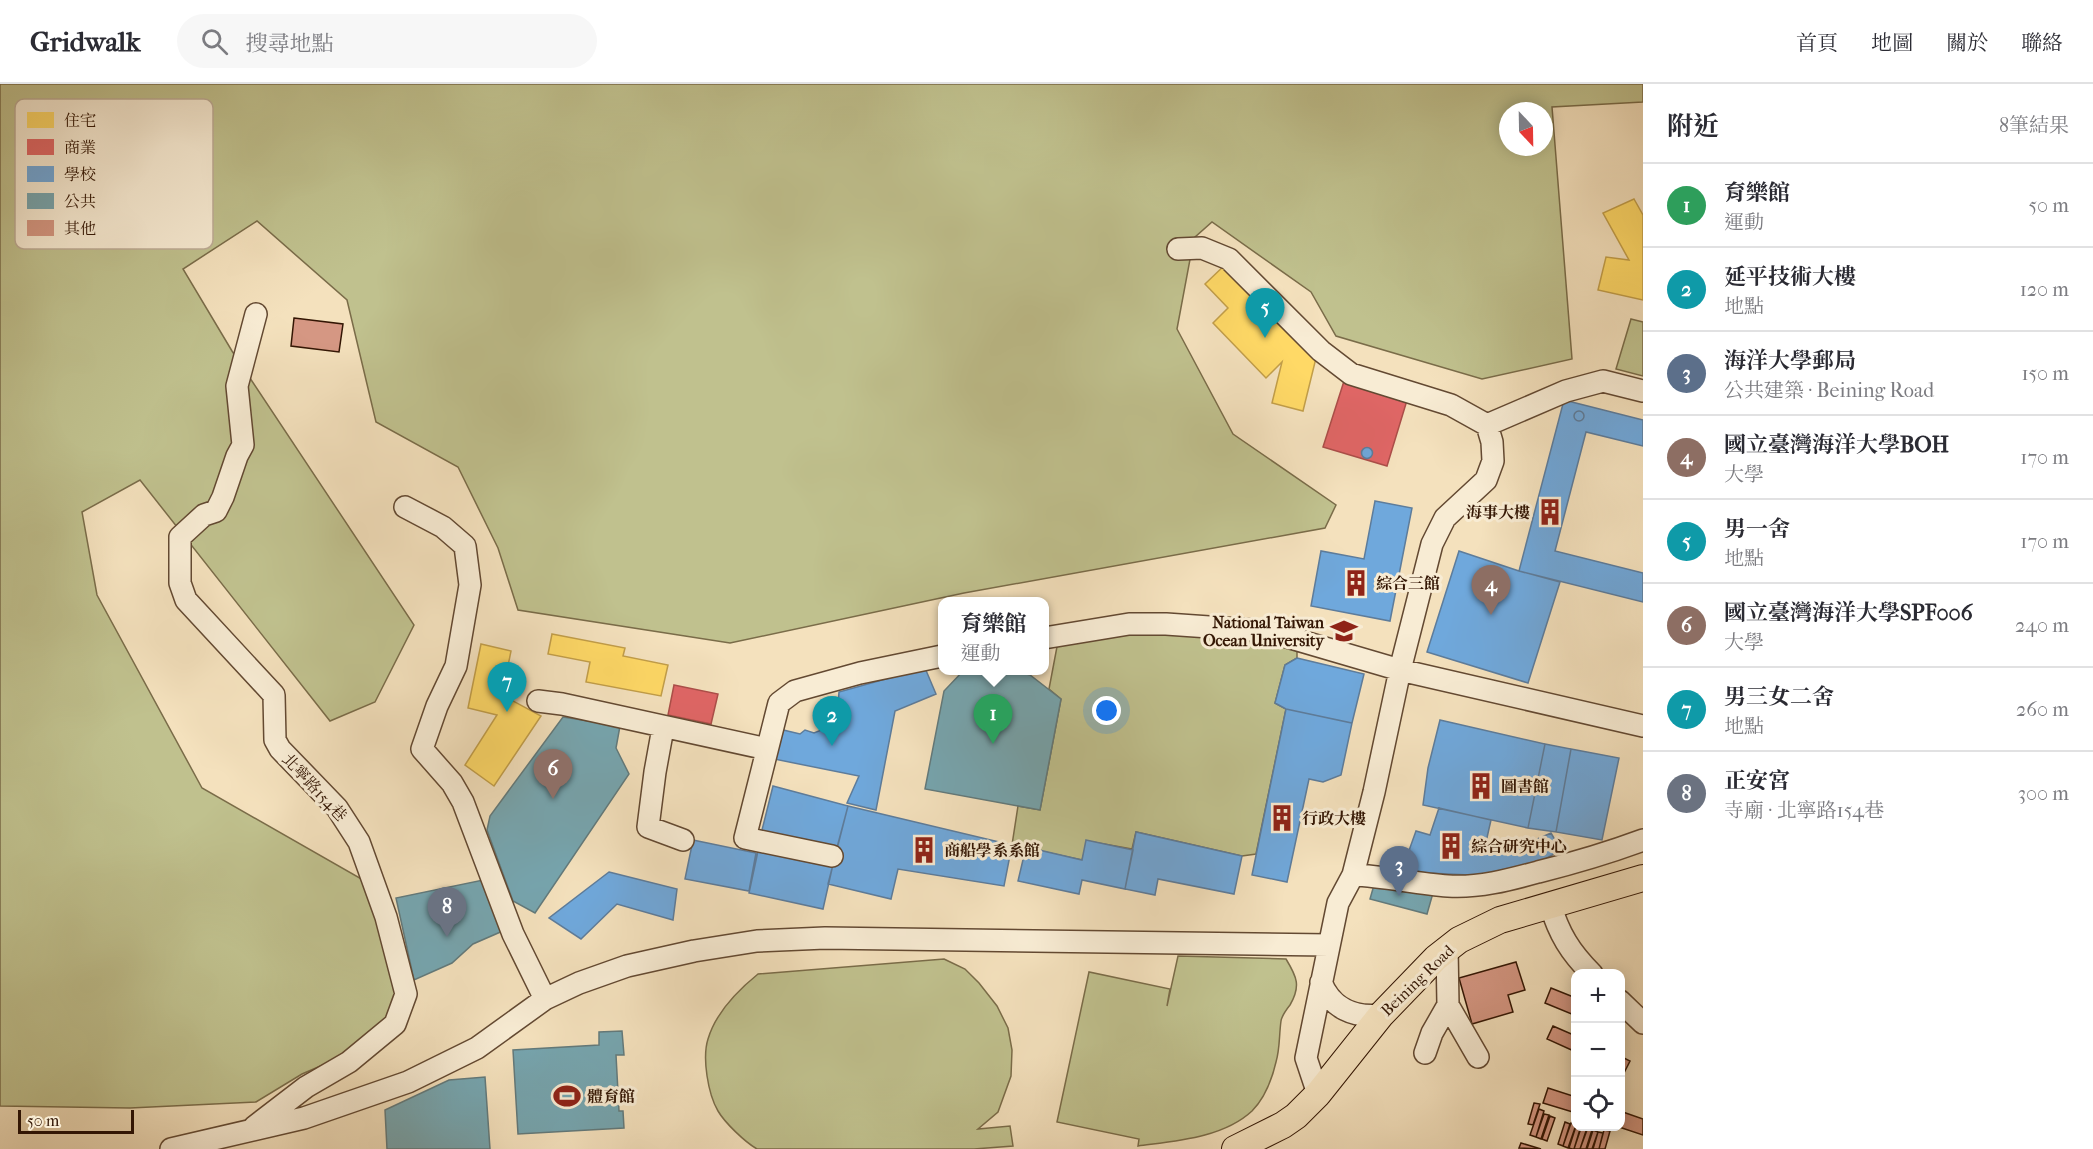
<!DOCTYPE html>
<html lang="zh-TW">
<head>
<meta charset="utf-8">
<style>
	body { margin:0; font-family:"IM FELL French Canon","Noto Serif TC",serif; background:#f7f7f7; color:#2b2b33 }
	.controls { position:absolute; right:18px; bottom:18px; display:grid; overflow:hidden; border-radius:12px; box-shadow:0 3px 15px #0003 }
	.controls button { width:54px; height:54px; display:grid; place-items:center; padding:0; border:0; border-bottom:2px solid #e1e1e2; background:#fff; color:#2b2b33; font:30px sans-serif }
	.compass { position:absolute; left:1499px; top:18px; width:54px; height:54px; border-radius:50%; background:#fff; box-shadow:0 3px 15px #0003; rotate:158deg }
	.scale { position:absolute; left:18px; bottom:15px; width:116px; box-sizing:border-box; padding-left:6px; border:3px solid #331604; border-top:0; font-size:16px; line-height:21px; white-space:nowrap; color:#331604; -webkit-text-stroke:4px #f8ecd4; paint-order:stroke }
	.you { position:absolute; left:1107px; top:627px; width:21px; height:21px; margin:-15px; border:4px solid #fff; border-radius:50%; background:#1a73e8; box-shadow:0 0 0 9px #1a73e833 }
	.badge { display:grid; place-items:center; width:39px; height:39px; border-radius:50%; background:#2563eb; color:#fff; font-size:20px; font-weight:700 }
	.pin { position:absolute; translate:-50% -50px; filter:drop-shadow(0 2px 3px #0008) }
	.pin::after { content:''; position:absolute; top:32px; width:21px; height:18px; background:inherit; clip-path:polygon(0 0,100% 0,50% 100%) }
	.popup { position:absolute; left:938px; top:513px; width:111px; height:78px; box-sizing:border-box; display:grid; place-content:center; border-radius:12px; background:#fff; filter:drop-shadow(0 2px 4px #0005); font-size:20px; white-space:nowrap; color:#7c7c81 }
	.popup b { font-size:22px; color:#2b2b33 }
	.popup::after { content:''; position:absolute; left:50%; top:100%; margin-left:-12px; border:12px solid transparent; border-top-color:#fff }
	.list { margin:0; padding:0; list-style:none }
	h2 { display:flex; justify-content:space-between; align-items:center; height:78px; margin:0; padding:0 24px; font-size:26px }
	h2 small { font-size:20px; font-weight:400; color:#7c7c81 }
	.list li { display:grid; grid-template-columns:39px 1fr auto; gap:18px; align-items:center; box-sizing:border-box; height:84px; padding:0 24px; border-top:2px solid #e1e1e2 }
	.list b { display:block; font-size:22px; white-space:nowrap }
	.list p { margin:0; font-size:20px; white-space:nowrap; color:#7c7c81 }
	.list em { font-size:20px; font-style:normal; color:#7c7c81 }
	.icon { flex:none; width:33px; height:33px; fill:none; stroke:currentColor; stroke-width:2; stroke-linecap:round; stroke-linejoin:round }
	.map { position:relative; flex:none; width:1643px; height:1065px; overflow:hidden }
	header { display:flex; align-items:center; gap:36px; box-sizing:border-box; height:84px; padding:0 30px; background:#fff; border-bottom:2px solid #e1e1e2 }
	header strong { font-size:28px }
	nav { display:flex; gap:33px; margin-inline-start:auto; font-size:21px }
	.search { width:420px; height:54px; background:#f7f7f7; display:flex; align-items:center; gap:15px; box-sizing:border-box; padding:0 21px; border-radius:33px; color:#7c7c81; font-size:22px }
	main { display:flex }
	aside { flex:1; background:#fff }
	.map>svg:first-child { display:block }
	.green { fill:#c0c18e; stroke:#7a6c49; stroke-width:1.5; fill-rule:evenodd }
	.homes { fill:#ffd966; stroke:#c29e49; stroke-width:1.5 }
	.shops { fill:#e06666; stroke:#ac4e49; stroke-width:1.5 }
	.schools { fill:#6fa8dc; stroke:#5d7c9b; stroke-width:1.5 }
	.public { fill:#76a5af; stroke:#627a7c; stroke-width:1.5 }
	.building { fill:#d59783; stroke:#331604; stroke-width:1.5 }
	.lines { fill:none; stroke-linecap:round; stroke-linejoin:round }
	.minor-casing { stroke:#634932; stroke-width:24 }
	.major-casing { stroke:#331604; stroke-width:28 }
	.minor { stroke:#f8ecd4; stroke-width:21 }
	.major { stroke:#f4e1bd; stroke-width:26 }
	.labels { text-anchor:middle; stroke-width:6; stroke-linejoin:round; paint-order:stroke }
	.poi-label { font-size:16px; font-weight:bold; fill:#331604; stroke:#f8ecd4; text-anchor:start }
	.street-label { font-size:16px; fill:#331604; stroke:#f8ecd4 }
	.key { fill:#f8ecd4; stroke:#bdac96; stroke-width:1.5 }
	.key-label { font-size:16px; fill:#331604 }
</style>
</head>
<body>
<header>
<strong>Gridwalk</strong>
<div class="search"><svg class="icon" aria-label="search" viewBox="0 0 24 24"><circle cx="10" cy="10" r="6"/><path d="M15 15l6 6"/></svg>搜尋地點</div>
<nav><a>首頁</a><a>地圖</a><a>關於</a><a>聯絡</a></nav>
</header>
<main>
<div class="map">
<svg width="1643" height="1065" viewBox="0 0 1643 1065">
	<rect width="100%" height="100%" fill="#f4e1bd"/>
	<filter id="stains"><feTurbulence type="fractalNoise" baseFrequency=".00333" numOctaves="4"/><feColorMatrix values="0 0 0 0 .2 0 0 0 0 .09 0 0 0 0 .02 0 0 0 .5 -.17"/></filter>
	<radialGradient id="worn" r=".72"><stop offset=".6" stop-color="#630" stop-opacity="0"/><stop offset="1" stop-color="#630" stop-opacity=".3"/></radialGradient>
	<path class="green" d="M0,0H1643V18L1552,23L1572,275L1482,295L1336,252L1311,208L1212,138L1194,154L1177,245L1233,350L1336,421L1325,444L964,509L730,559L518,526L498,464L458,383L376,338L347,216L257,137L183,185L232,267L414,541L375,618L330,637L140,396L82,428L97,511L202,704L365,797L397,902L390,938L365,963L302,990L256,1018L130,1024L0,1022ZM1508,27H1544V63H1508Z
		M1631,235L1643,238V292L1616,285Z
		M1134,539L1297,558V574L1285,581L1275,619L1286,625L1256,770L1242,772L1136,748L1132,765L1088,757L1082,776L1012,761L1018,722L1040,726L1061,615L1049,605L1059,552Z
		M1178,872L1286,875C1297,893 1301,902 1290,921C1286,926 1282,931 1281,937C1279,951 1280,965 1276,978C1272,995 1264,1015 1252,1027C1223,1054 1175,1057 1138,1062L1139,1055L1057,1038L1089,888L1170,905L1167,922Z
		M944,875L965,885L979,899L997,922L1008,944L1012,966L1011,992L998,1028L978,1045L1010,1042L1013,1062L974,1065H757C745,1058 725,1039 718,1027C708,1010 702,974 708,955C716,928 737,907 758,890Z"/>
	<path class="homes" d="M1634,115L1643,131V216L1598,206L1606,173L1629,176L1603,129Z
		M1228,178L1317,270L1303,327L1272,319L1282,278L1266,294L1213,239L1228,224L1205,200Z
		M552,550L625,564L623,572L668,581L661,612L586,598L590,578L548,570Z
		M481,560L511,567L502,611L541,632L494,702L465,681L497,631L468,624Z"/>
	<path class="shops" d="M1345,294L1408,313L1387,382L1323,363Z
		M674,601L718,610L711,640L668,631Z
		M1464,645L1484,650L1477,673L1458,667Z"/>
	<path class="schools" d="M1564,316L1643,336V362L1586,348L1555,467L1643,489V518L1519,487Z
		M1574 332a5 5 0 1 1 10 0a5 5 0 1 1-10 0Z
		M1361.5 369a5.5 5.5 0 1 1 11 0a5.5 5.5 0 1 1-11 0Z
		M1375,417L1412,424L1390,537L1311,522L1321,467L1364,475Z
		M1459,467L1519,487L1560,498L1528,599L1427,568Z
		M1297,574L1364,590L1352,639L1286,625L1275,619L1285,581Z
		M925,584L936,610L895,627L876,726L847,719L859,692L774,675L779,645L800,650L805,646L814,649L829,643L830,626L838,620L839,608Z
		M1286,625L1352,639L1341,691L1323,698L1309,695L1287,798L1252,791Z
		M1440,636L1545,660L1528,744L1423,721L1428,684Z
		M1545,660L1571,665L1556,748L1528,744Z
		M1571,665L1619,674L1602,756L1556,748Z
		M773,702L848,722L835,771L760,754Z
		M848,722L1012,761L1004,802L898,785L891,815L828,800Z
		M1439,724L1491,736L1486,758L1503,770L1551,749L1561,766L1533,782L1491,792L1428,789L1402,786L1416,747L1430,751Z
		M1136,748L1242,772L1234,810L1158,795L1155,811L1125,805Z
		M693,756L756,769L749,807L685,795Z
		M1086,756L1133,766L1125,805L1082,796L1079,810L1018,797L1026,763L1082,776Z
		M758,767L834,776L823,825L749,809Z
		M609,788L677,805L673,836L617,820L581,855L549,834Z
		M550 1004a5 5 0 1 1 10 0a5 5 0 1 1-10 0Z
		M402.5 1040a5.5 5.5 0 1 1 11 0a5.5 5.5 0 1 1-11 0Z"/>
	<path class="public" d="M964,586H1012L1030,591L1061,615L1040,726L925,705L944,607Z
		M563,633L620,642L616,664L629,690L535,829L513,817L487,746L490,732Z
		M1376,794L1433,809L1427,830L1370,815Z
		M483,796L505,846L473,860L452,879L414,896L396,814Z
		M622,947L624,971H616L619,1027H623L624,1044L518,1050L513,966L599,961V948Z
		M485,993L490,1065H387L385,1026L449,996Z"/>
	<path class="building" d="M294,234L343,240L339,268L291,262Z
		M1516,878L1525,906L1508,911L1513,928L1472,940L1459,894Z
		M1551,904L1576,914L1574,931L1545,919Z
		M1553,942L1576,952V968L1547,955Z
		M1620,972L1630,977L1624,989L1620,988Z
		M1548,1004L1576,1013V1029L1543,1019Z
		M1534,1019L1540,1020L1533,1041L1528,1040Z
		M1539,1025L1544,1027L1536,1053L1530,1051Z
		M1620,1027L1643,1035V1051L1616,1042H1620Z
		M1544,1030L1549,1031L1541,1055L1536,1053Z
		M1550,1032L1555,1034L1547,1057L1542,1055Z
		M1565,1038L1570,1040L1563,1062L1558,1060Z
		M1571,1039L1576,1041L1568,1064L1563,1062Z
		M1576,1042H1581L1574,1065H1572L1569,1064Z
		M1581,1044L1587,1046L1580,1065H1574Z
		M1587,1044L1592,1046L1586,1065H1580Z
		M1593,1046L1598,1048L1592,1065H1587Z
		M1604,1046L1610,1047L1605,1065H1599Z
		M1598,1048L1603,1049L1599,1065H1593Z
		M1521,1059L1541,1065L1519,1064Z"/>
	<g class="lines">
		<defs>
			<path id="minor" d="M1178,165L1202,164L1229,175L1321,267L1351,290L1451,321L1487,341L1566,307L1603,297L1643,307
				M1487,341L1492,358L1493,377L1486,396L1445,434L1432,460L1400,586L1374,708L1353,791C1385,792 1416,800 1448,802C1478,804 1509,796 1538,788C1574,779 1608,769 1643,756
				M405,423L443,443L465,462L470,501L456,582L437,622L422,665L452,699L463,718L513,850L545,915
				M1044,554L1129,540H1166L1267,547L1400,586L1643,642
				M538,617L562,620L767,665
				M663,644L655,688L648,743L683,756
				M832,772L745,754L779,619L795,607L860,589L942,572
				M1550,820C1559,850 1570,868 1592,890
				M1447,864L1448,921
				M1321,898C1331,924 1354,934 1381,931
				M1620,917L1643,939
				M1425,969L1432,949L1448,921L1478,973
				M1318,1010L1306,974L1338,819L1353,791
				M254,1043L306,1003L349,978L395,940L406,910L386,833L359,758L337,724L280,665L275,656L274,611L186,516L180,499V453L204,431L216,427L223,413L237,372L243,361L237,302L256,230
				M171,1065L304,1034L408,998L477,964L545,915L579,899L627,882L694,867L757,857L825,854L1329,861"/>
			<path id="major" d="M1235,1065L1283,1041L1296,1032L1318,1010L1381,931L1436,874L1459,856L1500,836L1643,794"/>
		</defs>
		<use href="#minor" class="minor-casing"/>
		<use href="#major" class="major-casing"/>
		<use href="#minor" class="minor"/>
		<use href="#major" class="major"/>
	</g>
	<defs>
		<symbol id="building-bare" viewBox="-9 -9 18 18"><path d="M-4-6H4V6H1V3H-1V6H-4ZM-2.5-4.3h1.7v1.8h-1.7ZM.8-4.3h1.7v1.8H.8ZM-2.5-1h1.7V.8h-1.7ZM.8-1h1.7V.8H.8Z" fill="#8f2418" stroke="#f8ecd4" stroke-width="2.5" paint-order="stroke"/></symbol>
		<symbol id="university-bare" viewBox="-9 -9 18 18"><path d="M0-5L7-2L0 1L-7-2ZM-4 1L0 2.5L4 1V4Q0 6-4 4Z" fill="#8f2418" stroke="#f8ecd4" stroke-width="2.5" paint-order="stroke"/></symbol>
		<symbol id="stadium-bare" viewBox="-9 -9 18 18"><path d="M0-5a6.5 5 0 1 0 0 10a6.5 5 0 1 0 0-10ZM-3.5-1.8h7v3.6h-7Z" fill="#8f2418" stroke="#f8ecd4" stroke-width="2.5" paint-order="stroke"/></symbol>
	</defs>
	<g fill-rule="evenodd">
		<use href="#building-bare" x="1531" y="409" width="38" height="38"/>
		<use href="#building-bare" x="1337" y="480" width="38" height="38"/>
		<use href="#university-bare" x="1325" y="528" width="38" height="38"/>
		<use href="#building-bare" x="1462" y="683" width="38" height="38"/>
		<use href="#building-bare" x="1263" y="715" width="38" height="38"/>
		<use href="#building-bare" x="1432" y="743" width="38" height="38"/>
		<use href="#building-bare" x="905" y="747" width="38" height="38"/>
		<use href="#stadium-bare" x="548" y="993" width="38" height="38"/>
	</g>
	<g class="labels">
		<g class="poi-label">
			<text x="1530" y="434" text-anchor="end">海事大樓</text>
			<text x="1376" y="505">綜合三館</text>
			<text x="1324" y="544" text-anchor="end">National Taiwan<tspan x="1324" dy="18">Ocean University</tspan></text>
			<text x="1501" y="708">圖書館</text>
			<text x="1302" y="740">行政大樓</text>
			<text x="1471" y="768">綜合研究中心</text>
			<text x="944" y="772">商船學系系館</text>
			<text x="587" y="1018">體育館</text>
		</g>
		<g class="street-label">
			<text transform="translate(315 703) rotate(47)" y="6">北寧路154巷</text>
			<text transform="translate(1417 896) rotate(-44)" y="6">Beining Road</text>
		</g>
	</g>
	<rect x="15" y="15" width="198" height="150" rx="9" class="key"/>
	<rect x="27" y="28" width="27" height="16" fill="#ffd966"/>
	<rect x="27" y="55" width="27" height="16" fill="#e06666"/>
	<rect x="27" y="82" width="27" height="16" fill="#6fa8dc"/>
	<rect x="27" y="109" width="27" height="16" fill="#76a5af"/>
	<rect x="27" y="136" width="27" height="16" fill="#d59783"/>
	<g class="key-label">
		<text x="64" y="42">住宅</text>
		<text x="64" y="69">商業</text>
		<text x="64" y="96">學校</text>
		<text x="64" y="123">公共</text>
		<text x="64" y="150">其他</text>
	</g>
	<rect width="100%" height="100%" filter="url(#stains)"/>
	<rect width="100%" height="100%" fill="url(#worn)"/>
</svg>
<div class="controls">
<button>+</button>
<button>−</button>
<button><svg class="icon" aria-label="locate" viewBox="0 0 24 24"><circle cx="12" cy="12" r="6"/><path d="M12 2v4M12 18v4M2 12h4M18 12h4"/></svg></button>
</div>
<svg class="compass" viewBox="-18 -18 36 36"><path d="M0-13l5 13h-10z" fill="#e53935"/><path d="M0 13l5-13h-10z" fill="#7c7c81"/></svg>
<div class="scale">50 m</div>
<div class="you"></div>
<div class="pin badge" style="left:993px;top:660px;background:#2e9e5b">1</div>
<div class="popup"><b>育樂館</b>運動</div>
<div class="pin badge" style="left:832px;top:662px;background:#0f9aa8">2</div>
<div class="pin badge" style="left:1399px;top:812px;background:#5c6f8a">3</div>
<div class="pin badge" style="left:1491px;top:531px;background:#8d6e63">4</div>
<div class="pin badge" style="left:1265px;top:254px;background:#0f9aa8">5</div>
<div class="pin badge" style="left:553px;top:715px;background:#8d6e63">6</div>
<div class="pin badge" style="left:507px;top:628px;background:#0f9aa8">7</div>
<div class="pin badge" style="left:447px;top:853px;background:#6b7280">8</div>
</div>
<aside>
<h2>附近<small>8筆結果</small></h2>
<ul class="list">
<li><span class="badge" style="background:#2e9e5b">1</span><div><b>育樂館</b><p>運動</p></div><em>50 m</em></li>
<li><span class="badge" style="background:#0f9aa8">2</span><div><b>延平技術大樓</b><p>地點</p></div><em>120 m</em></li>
<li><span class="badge" style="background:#5c6f8a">3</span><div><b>海洋大學郵局</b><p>公共建築 · Beining Road</p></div><em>150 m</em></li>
<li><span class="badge" style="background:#8d6e63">4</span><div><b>國立臺灣海洋大學BOH</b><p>大學</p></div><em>170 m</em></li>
<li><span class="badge" style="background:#0f9aa8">5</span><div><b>男一舍</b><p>地點</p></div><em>170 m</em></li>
<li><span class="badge" style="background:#8d6e63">6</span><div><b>國立臺灣海洋大學SPF006</b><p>大學</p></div><em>240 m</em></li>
<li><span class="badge" style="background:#0f9aa8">7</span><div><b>男三女二舍</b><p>地點</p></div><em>260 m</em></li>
<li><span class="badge" style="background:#6b7280">8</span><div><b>正安宮</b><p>寺廟 · 北寧路154巷</p></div><em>300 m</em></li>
</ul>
</aside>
</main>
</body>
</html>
